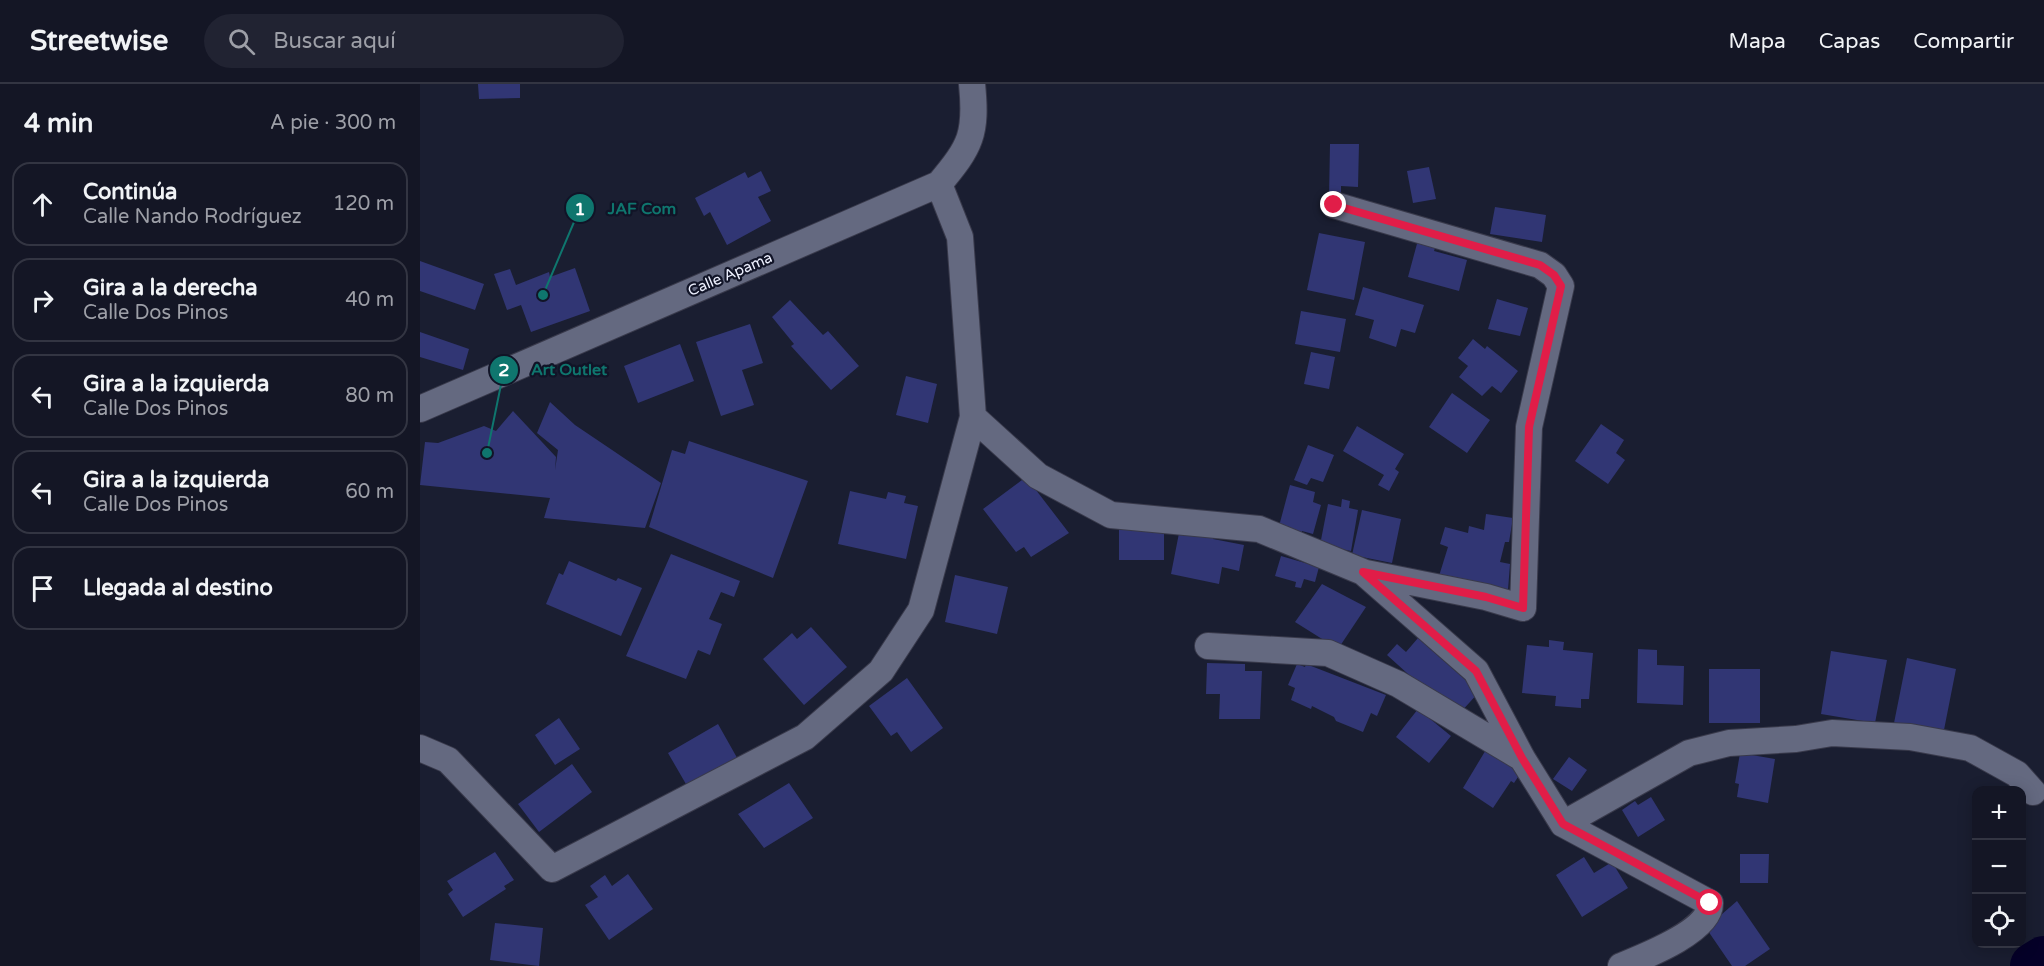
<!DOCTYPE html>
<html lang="es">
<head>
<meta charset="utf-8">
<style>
	body { margin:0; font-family:"Varela Round",sans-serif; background:#212332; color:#f1f3f6 }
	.controls { position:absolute; right:18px; bottom:18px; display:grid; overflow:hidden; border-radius:12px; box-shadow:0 3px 15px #0003 }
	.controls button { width:54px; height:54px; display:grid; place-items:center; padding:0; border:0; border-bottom:2px solid #333542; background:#141625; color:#f1f3f6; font:30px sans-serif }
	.stop { position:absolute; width:18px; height:18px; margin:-14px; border:4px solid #e11d48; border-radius:50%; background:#fff }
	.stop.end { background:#e11d48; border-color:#fff; box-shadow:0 2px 6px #0008 }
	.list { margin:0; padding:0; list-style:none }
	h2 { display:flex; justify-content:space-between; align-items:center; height:78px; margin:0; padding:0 24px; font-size:26px }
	h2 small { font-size:20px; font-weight:400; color:#9d9fa7 }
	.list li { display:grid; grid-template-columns:39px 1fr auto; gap:18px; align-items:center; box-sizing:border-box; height:84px; margin:0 12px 12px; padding:0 12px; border:2px solid #333542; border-radius:18px }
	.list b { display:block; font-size:22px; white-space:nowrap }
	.list p { margin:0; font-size:20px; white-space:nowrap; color:#9d9fa7 }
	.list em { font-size:20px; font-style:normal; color:#9d9fa7 }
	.icon { flex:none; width:33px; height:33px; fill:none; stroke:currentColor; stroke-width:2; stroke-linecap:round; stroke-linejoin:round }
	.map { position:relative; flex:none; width:1624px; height:882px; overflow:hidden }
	header { display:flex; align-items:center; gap:36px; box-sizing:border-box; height:84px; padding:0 30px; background:#141625; border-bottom:2px solid #333542 }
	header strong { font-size:28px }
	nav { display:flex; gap:33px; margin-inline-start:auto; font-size:21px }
	.search { width:420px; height:54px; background:#212332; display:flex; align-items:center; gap:15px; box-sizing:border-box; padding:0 21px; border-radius:33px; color:#9d9fa7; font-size:22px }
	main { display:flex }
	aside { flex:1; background:#141625 }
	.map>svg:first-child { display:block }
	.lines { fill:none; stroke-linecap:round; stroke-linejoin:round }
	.river { stroke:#050028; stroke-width:48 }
	.building { fill:#313674 }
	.street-casing { stroke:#393a4b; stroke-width:28 }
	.street { stroke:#646980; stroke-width:26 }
	.route { stroke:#e11d48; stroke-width:8 }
	.labels { text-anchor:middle; stroke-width:4.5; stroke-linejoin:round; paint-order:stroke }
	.street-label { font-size:15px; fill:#eef1ff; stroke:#111427 }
	.leader { fill:none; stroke:#0f766e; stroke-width:2 }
	.callout-dot { fill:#0f766e; stroke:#111427; stroke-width:2 }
	.mark-label { font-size:18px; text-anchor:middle; font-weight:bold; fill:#fff }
	.callout-label { font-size:16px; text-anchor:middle; font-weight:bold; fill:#0f766e; stroke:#111427; stroke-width:4.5; stroke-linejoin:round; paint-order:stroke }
</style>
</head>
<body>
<header>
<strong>Streetwise</strong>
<div class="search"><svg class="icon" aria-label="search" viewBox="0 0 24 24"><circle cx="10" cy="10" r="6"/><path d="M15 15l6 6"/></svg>Buscar aquí</div>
<nav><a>Mapa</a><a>Capas</a><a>Compartir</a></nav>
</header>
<main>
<aside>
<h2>4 min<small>A pie · 300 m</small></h2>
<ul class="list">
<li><svg class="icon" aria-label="ahead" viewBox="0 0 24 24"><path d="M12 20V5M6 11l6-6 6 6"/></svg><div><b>Continúa</b><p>Calle Nando Rodríguez</p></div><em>120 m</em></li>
<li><svg class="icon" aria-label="right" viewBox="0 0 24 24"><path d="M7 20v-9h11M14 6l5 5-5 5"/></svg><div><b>Gira a la derecha</b><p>Calle Dos Pinos</p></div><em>40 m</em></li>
<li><svg class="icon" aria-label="left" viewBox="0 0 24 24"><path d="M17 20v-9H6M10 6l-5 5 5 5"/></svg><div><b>Gira a la izquierda</b><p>Calle Dos Pinos</p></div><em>80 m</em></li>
<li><svg class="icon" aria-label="left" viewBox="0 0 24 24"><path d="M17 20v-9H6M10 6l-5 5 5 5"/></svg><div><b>Gira a la izquierda</b><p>Calle Dos Pinos</p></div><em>60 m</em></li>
<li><svg class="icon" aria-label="arrive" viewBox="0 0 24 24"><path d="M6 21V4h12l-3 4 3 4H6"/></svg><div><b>Llegada al destino</b></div></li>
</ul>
</aside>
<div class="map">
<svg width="1624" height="882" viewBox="0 0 1624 882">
	<rect width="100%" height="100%" fill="#1a1e31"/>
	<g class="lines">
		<path class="river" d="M1614,882L1624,876"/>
	</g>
	<path class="building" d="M58,0H100V14L59,15Z
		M910,60H939L938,103L921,102V114H909Z
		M1009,83L1016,115L993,119L987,87Z
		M341,87L351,107L338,113L351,137L307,161L290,128L284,132L275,114L325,88L328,94Z
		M1075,123L1126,131L1122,158L1070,150Z
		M899,149L945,158L934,216L887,206Z
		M998,156L1016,161L1014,167L1047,176L1039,207L988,193Z
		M0,177L64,200L55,226L0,207Z
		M155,184L170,227L111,248L101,221L87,226L74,190L90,185L96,201L129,188L130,193Z
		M943,203L1004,221L995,249L981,245L976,263L949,254L954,236L935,231Z
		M1077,215L1108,224L1100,252L1068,245Z
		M370,216L403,251L408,247L439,282L411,306L371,262L374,260L352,233Z
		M881,227L926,235L920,268L875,260Z
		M330,240L343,279L322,286L334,321L301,332L276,258Z
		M0,248L49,265L43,286L0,273Z
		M1053,255L1065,265L1067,262L1098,287L1081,309L1072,302L1062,312L1039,293L1048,282L1038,274Z
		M260,260L274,297L218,319L204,282Z
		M891,268L915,273L909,305L884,300Z
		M486,292L517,300L508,339L476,331Z
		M1032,309L1070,336L1047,369L1009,343Z
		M130,318L155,341L241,399L225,444L124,434L130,414L0,401L5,358L18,359L64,342L76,347L93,327L136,373L135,386L138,366L117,349Z
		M1181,340L1204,356L1196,369L1205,376L1188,400L1155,377Z
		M937,342L984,370L975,385L979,388L969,407L958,401L964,391L923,367Z
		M269,357L388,397L353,494L229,443L252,366L265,370Z
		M888,361L914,371L903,398L891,394L887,401L874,396Z
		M606,393L649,449L611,473L604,463L596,468L563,425Z
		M870,401L895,408L893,418L901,421L893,450L882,447L881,452L858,446Z
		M430,407L466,415L468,408L486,412L484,419L498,422L486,475L418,460Z
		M922,415L930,417L929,424L938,426L931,467L900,461L908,420L921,423Z
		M942,426L981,435L972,479L932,471Z
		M1066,430L1093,434L1089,458H1085L1080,478L1090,480L1088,506L1019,492L1028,463L1020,460L1025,443L1048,449L1049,442L1064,446Z
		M699,444H744V476H699Z
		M760,444L795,448L793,455L824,461L819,487L802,483L799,500L751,490Z
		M251,470L320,497L314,513L301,508L289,535L302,540L290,571L278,566L266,595L206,572Z
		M861,472L899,483L895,498L884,495L881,504L875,503L876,498L855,492Z
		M149,477L196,497L198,494L222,504L201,552L126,520L139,489L143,491Z
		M535,491L588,503L577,550L525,538Z
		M902,500L946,523L918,565L875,538Z
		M391,543L427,583L384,621L343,575L372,549L377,555Z
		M998,554L1059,608L1040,629L1013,605L1009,609L967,571L977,560L986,568Z
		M1129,556L1144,558L1143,566L1173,569L1169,615H1161V624L1135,622L1136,612L1102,609L1107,561L1129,563Z
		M1218,565L1237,566V581L1264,582L1263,621L1217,619Z
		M1411,567L1467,576L1455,639L1401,630Z
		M1487,574L1536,585L1522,656L1473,644Z
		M787,579L825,580V587H842L840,635H799L800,610H786Z
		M877,580L885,583L886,580L966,611L957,632L951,629L943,648L916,637L914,633L892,622L891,625L871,616L875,604L868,601Z
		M1289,585H1340V639H1289Z
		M487,594L523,644L491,668L477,648L471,652L449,622Z
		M998,625L1031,652L1009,679L976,653Z
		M139,634L160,665L135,681L115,651Z
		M298,640L320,679L270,707L248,669Z
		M1067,664L1102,687L1094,699L1091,697L1073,724L1043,704Z
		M1320,669L1355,675L1348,719L1317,713L1319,700L1315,699Z
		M1149,673L1167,686L1152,707L1133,695Z
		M152,680L172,708L119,748L98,720Z
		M369,699L393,734L344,764L318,730Z
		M1231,713L1245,736L1218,753L1202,726L1215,717L1218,721Z
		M75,768L94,796L84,802L86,805L43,833L28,810L33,806L27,797Z
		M1320,770H1349L1348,799H1320Z
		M1164,773L1174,789L1192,778L1208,804L1162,833L1136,791Z
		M208,790L233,825L189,856L165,821L178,813L170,802L185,791L192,802Z
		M1317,817L1350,865L1325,882H1312L1286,844Z
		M75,839L123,844L119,882L70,876Z"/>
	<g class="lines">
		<defs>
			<path id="street" d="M914,121L1120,181L1134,191L1141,202L1109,343L1103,524L1066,513L946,489
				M0,325L519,100C551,62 557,50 552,0
				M553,333L618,392L691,431L839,445L943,488L1056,587L1102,674L1143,740L1290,819C1291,847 1223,873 1201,882
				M788,562L908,569L978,600L1102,674
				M0,664L28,676L132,785L385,653L461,587L501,526L553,333L540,153L519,100
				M1143,740L1269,669L1309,659L1376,655L1412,649L1490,653L1550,664L1597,690L1613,708"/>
		</defs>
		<use href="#street" class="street-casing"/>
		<use href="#street" class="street"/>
	</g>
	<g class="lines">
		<path class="route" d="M914,121L1120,181L1134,191L1141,202L1109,343L1103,524L1066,513L943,488L1056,587L1102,674L1143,740L1290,819"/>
	</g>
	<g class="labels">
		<g class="street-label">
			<text transform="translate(310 190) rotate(-23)" y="5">Calle Apama</text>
		</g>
	</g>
	<path class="leader" d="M123 211L160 124M67 369L84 286"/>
	<g class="callout-dot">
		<circle cx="123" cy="211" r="6"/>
		<circle cx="67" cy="369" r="6"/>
		<circle cx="160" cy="124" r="15"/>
		<circle cx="84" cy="286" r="15"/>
	</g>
	<g class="mark-label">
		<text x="160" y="131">1</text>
		<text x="84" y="292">2</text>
	</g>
	<g class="callout-label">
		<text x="222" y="130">JAF Com</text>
		<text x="149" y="291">Art Outlet</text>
	</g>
</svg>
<div class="controls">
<button>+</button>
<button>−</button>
<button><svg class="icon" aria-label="locate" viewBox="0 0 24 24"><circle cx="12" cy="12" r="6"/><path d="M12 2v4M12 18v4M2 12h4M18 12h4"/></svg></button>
</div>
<div class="stop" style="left:1290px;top:819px"></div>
<div class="stop end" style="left:914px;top:121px"></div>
</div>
</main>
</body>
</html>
